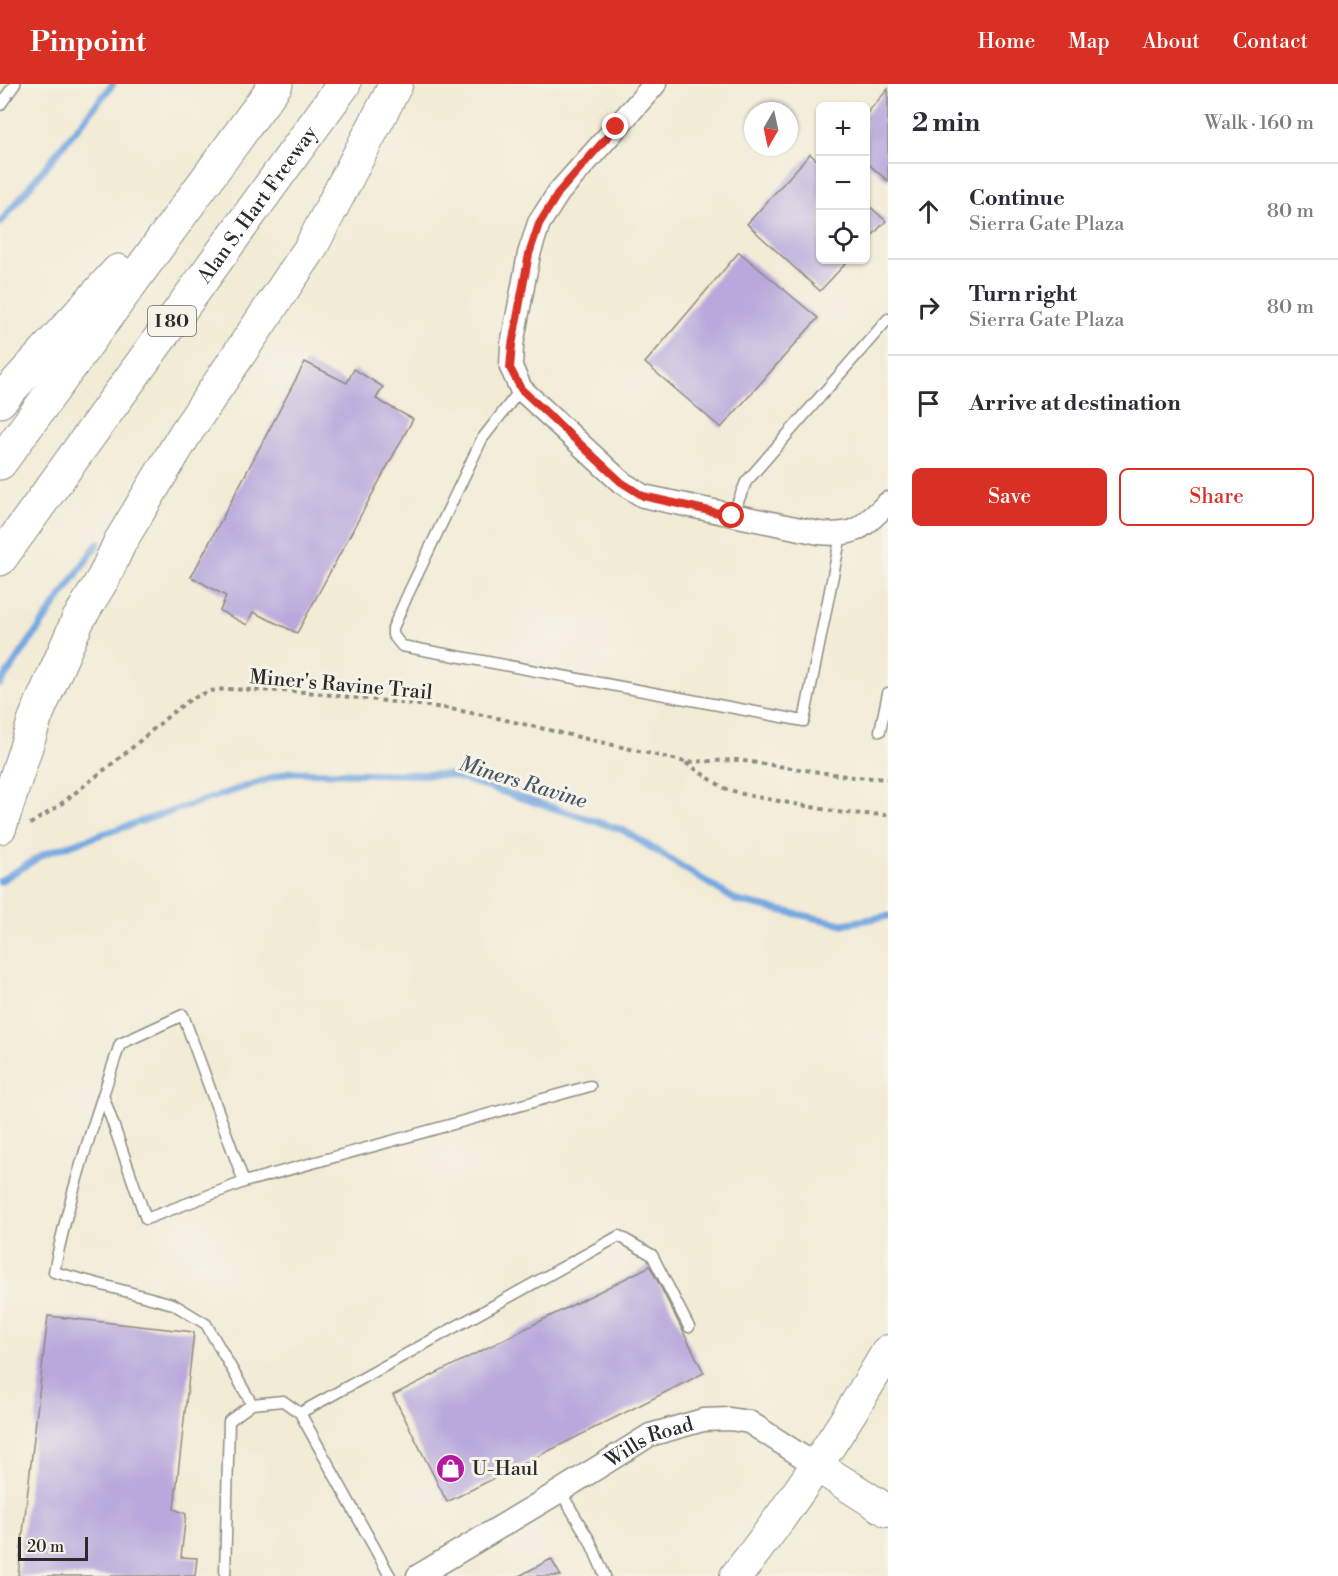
<!DOCTYPE html>
<html lang="en">
<head>
<meta charset="utf-8">
<style>
	body { margin:0; font-family:"Libre Bodoni",serif; background:#f2f2f3; color:#2b2b33 }
	.controls { position:absolute; right:18px; top:18px; display:grid; overflow:hidden; border-radius:9px; box-shadow:0 2px 4px #0004 }
	.controls button { width:54px; height:54px; display:grid; place-items:center; padding:0; border:0; border-bottom:2px solid #e1e1e2; background:#fff; color:#2b2b33; font:30px sans-serif }
	.compass { position:absolute; left:744px; top:18px; width:54px; height:54px; border-radius:50%; background:#fff; box-shadow:0 2px 4px #0004; rotate:189deg }
	.scale { position:absolute; left:18px; bottom:15px; width:70px; box-sizing:border-box; padding-left:6px; border:3px solid #2b2b2b; border-top:0; font-size:16px; line-height:21px; white-space:nowrap; color:#2b2b2b; -webkit-text-stroke:4px #f7f3e8; paint-order:stroke }
	.stop { position:absolute; width:18px; height:18px; margin:-14px; border:4px solid #d93025; border-radius:50%; background:#fff }
	.stop.end { background:#d93025; border-color:#fff; box-shadow:0 2px 6px #0008 }
	.list { margin:0; padding:0; list-style:none }
	h2 { display:flex; justify-content:space-between; align-items:center; height:78px; margin:0; padding:0 24px; font-size:26px }
	h2 small { font-size:20px; font-weight:400; color:#7c7c81 }
	.list li { display:grid; grid-template-columns:39px 1fr auto; gap:18px; align-items:center; box-sizing:border-box; height:96px; padding:0 24px; border-top:2px solid #e1e1e2 }
	.list b { display:block; font-size:22px; white-space:nowrap }
	.list p { margin:0; font-size:20px; white-space:nowrap; color:#7c7c81 }
	.list em { font-size:20px; font-style:normal; color:#7c7c81 }
	.actions { display:flex; gap:12px; padding:18px 24px }
	.actions a { flex:1; padding:14px 0; border:2px solid #d93025; border-radius:9px; text-align:center; font-size:21px; color:#d93025 }
	.actions .main { background:#d93025; color:#fff }
	.icon { flex:none; width:33px; height:33px; fill:none; stroke:currentColor; stroke-width:2; stroke-linecap:round; stroke-linejoin:round }
	.map { position:relative; flex:none; width:888px; height:1492px; overflow:hidden }
	header { display:flex; align-items:center; gap:36px; box-sizing:border-box; height:84px; padding:0 30px; background:#d93025; color:#fff }
	header strong { font-size:28px }
	nav { display:flex; gap:33px; margin-inline-start:auto; font-size:21px }
	main { display:flex }
	aside { flex:1; background:#fff }
	.map>svg:first-child { display:block }
	.lines { fill:none; stroke-linecap:round; stroke-linejoin:round }
	.stream { stroke:#75a7e0; stroke-width:7 }
	.building { fill:#b8a8dc }
	.service-casing { stroke:#8e8b80; stroke-width:13 }
	.minor-casing { stroke:#8e8b80; stroke-width:25 }
	.secondary-casing { stroke:#8e8b80; stroke-width:34 }
	.motorway-casing { stroke:#8e8b80; stroke-width:35 }
	.path { stroke:#8e8b80; stroke-width:4; stroke-dasharray:4.5 4.5; stroke-linecap:butt }
	.service { stroke:#fff; stroke-width:10 }
	.minor { stroke:#fff; stroke-width:22 }
	.secondary { stroke:#fff; stroke-width:32 }
	.motorway { stroke:#fff; stroke-width:33 }
	.route { stroke:#d93025; stroke-width:8 }
	.labels { text-anchor:middle; stroke-width:6; stroke-linejoin:round; paint-order:stroke }
	.shield { fill:#f7f3e8; stroke:#686764; stroke-width:1.5 }
	.shield-label { font-size:18px; font-weight:bold; fill:#2b2b2b }
	.street-label { font-size:20px; fill:#2b2b2b; stroke:#f7f3e8 }
	.poi-label { font-size:20px; fill:#2b2b2b; stroke:#f7f3e8; text-anchor:start }
	.water-label { font-size:21px; font-style:italic; fill:#45566a; stroke:#f7f3e8 }
</style>
</head>
<body>
<header>
<strong>Pinpoint</strong>
<nav><a>Home</a><a>Map</a><a>About</a><a>Contact</a></nav>
</header>
<main>
<div class="map">
<svg width="888" height="1492" viewBox="0 0 888 1492">
	<rect width="100%" height="100%" fill="#f7f3e8"/>
	<filter id="ink" filterUnits="userSpaceOnUse"><feTurbulence type="fractalNoise" baseFrequency=".0167" numOctaves="2"/><feDisplacementMap in="SourceGraphic" scale="12" xChannelSelector="R" yChannelSelector="G"/><feConvolveMatrix kernelMatrix="1 2 1 2 8 2 1 2 1" color-interpolation-filters="sRGB"/></filter>
	<filter id="wash" filterUnits="userSpaceOnUse"><feTurbulence type="fractalNoise" baseFrequency=".008" numOctaves="4" result="noise"/><feDisplacementMap in="SourceGraphic" scale="24" xChannelSelector="R" yChannelSelector="G"/><feGaussianBlur stdDeviation="1.35" result="paint"/><feColorMatrix in="noise" values="0 0 0 0 0 0 0 0 0 0 0 0 0 0 0 0 0 1.4 0 .05"/><feComposite in="paint" operator="in"/></filter>
	<g filter="url(#wash)">
		<rect width="100%" height="100%" fill="#f2ebd5"/>
		<g class="lines">
			<path class="stream" d="M0,139L113,0
				M0,600L98,459
				M0,797L46,769L289,688L449,691L623,746L737,817L843,840L888,832"/>
		</g>
		<g id="blocks">
			<path class="building" d="M888,5V97L866,78V30Z
				M810,70L820,79V176H849L820,207L747,140Z
				M866,119L886,137L866,158Z
				M739,168L818,234L721,344L645,279Z
				M305,278L347,299L354,285L383,303L376,315L413,335L297,549L253,528L247,541L220,527L226,512L191,493Z
				M650,1182L704,1289L447,1418L393,1311Z
				M48,1232L194,1248L174,1425L186,1430L181,1473L197,1474L195,1492H18Z
				M551,1475L561,1492H519Z"/>
		</g>
	</g>
	<g filter="url(#ink)">
		<use href="#blocks" fill-opacity="0" stroke="#8e8b80" stroke-width="1.5"/>
		<g class="lines">
			<defs>
				<path id="service" d="M0,21L15,0
					M521,305L482,355L408,510L393,544V551L402,562L804,637L841,451
					M732,432L746,398L888,235
					M880,647L888,609
					M103,1011L146,1135L244,1098L183,931L120,960C95,1035 69,1110 54,1188L173,1220L206,1240L252,1320
					M244,1098L590,1002
					M300,1329L619,1152L652,1171L689,1243
					M560,1407L590,1457L605,1492
					M225,1492L229,1337L252,1320L283,1317L300,1329L390,1492"/>
				<g id="minor">
					<path d="M655,0L559,108L539,139L529,170L512,261L511,283L521,305L621,398L643,412L819,449C857,453 862,443 888,419"/>
					<path id="s1" d="M418,1492L560,1407L650,1351L703,1336L730,1335L749,1338L817,1382"/>
				</g>
				<path id="secondary" d="M817,1382L888,1427
					M736,1492C793,1421 842,1345 888,1267"/>
				<g id="motorway">
					<path d="M0,317L118,187"/>
					<path d="M0,379L276,0"/>
					<path id="s2" d="M0,475L344,0"/>
					<path d="M0,743L36,632L78,536L104,493L120,458L185,350L310,165L396,0"/>
				</g>
			</defs>
			<use href="#service" class="service-casing"/>
			<use href="#minor" class="minor-casing"/>
			<use href="#secondary" class="secondary-casing"/>
			<use href="#motorway" class="motorway-casing"/>
			<path class="path" d="M686,679L724,704L746,711L844,729L888,731
				M30,740L57,723L127,668L172,629L191,615L210,607L226,605L306,608L445,624L493,633L686,678L737,676L853,693L888,695"/>
			<use href="#service" class="service"/>
			<use href="#minor" class="minor"/>
			<use href="#secondary" class="secondary"/>
			<use href="#motorway" class="motorway"/>
		</g>
	</g>
	<g class="lines" filter="url(#ink)">
		<path class="route" d="M616,43L559,108L539,140L529,170L512,261L510,284L521,305L621,398L643,412L732,432"/>
	</g>
	<defs>
		<symbol id="shop-disc" viewBox="-11 -11 22 22"><circle r="9.5" fill="#b5179e" stroke="#f7f3e8"/><path d="M-5-2.5h2.3a2.7 3.5 0 0 1 5.4 0H5L5.5 6h-11ZM-1.5-2.5h3a1.5 2.3 0 0 0-3 0Z" fill="#fff"/></symbol>
	</defs>
	<g fill-rule="evenodd">
		<use href="#shop-disc" x="434" y="1368" width="33" height="33"/>
	</g>
	<g class="labels">
		<rect class="shield" x="148" y="222" width="48" height="30" rx="4.5"/>
		<g class="shield-label">
			<text x="172" y="243">I 80</text>
		</g>
		<g class="street-label">
			<text dy="7" stroke="none"><textPath href="#s2" startOffset="438">Alan S. Hart Freeway</textPath></text>
			<text transform="translate(341 600) rotate(5)" y="7">Miner's Ravine Trail</text>
			<text dy="7" stroke="none"><textPath href="#s1" startOffset="268">Wills Road</textPath></text>
		</g>
		<g class="poi-label">
			<text x="472" y="1391">U-Haul</text>
		</g>
		<g class="water-label">
			<text transform="translate(523 698) rotate(17)" y="7">Miners Ravine</text>
		</g>
	</g>
</svg>
<div class="controls">
<button>+</button>
<button>−</button>
<button><svg class="icon" aria-label="locate" viewBox="0 0 24 24"><circle cx="12" cy="12" r="6"/><path d="M12 2v4M12 18v4M2 12h4M18 12h4"/></svg></button>
</div>
<svg class="compass" viewBox="-18 -18 36 36"><path d="M0-13l5 13h-10z" fill="#e53935"/><path d="M0 13l5-13h-10z" fill="#7c7c81"/></svg>
<div class="scale">20 m</div>
<div class="stop" style="left:732px;top:432px"></div>
<div class="stop end" style="left:616px;top:43px"></div>
</div>
<aside>
<h2>2 min<small>Walk · 160 m</small></h2>
<ul class="list">
<li><svg class="icon" aria-label="ahead" viewBox="0 0 24 24"><path d="M12 20V5M6 11l6-6 6 6"/></svg><div><b>Continue</b><p>Sierra Gate Plaza</p></div><em>80 m</em></li>
<li><svg class="icon" aria-label="right" viewBox="0 0 24 24"><path d="M7 20v-9h11M14 6l5 5-5 5"/></svg><div><b>Turn right</b><p>Sierra Gate Plaza</p></div><em>80 m</em></li>
<li><svg class="icon" aria-label="arrive" viewBox="0 0 24 24"><path d="M6 21V4h12l-3 4 3 4H6"/></svg><div><b>Arrive at destination</b></div></li>
</ul>
<div class="actions"><a class="main">Save</a><a>Share</a></div>
</aside>
</main>
</body>
</html>
